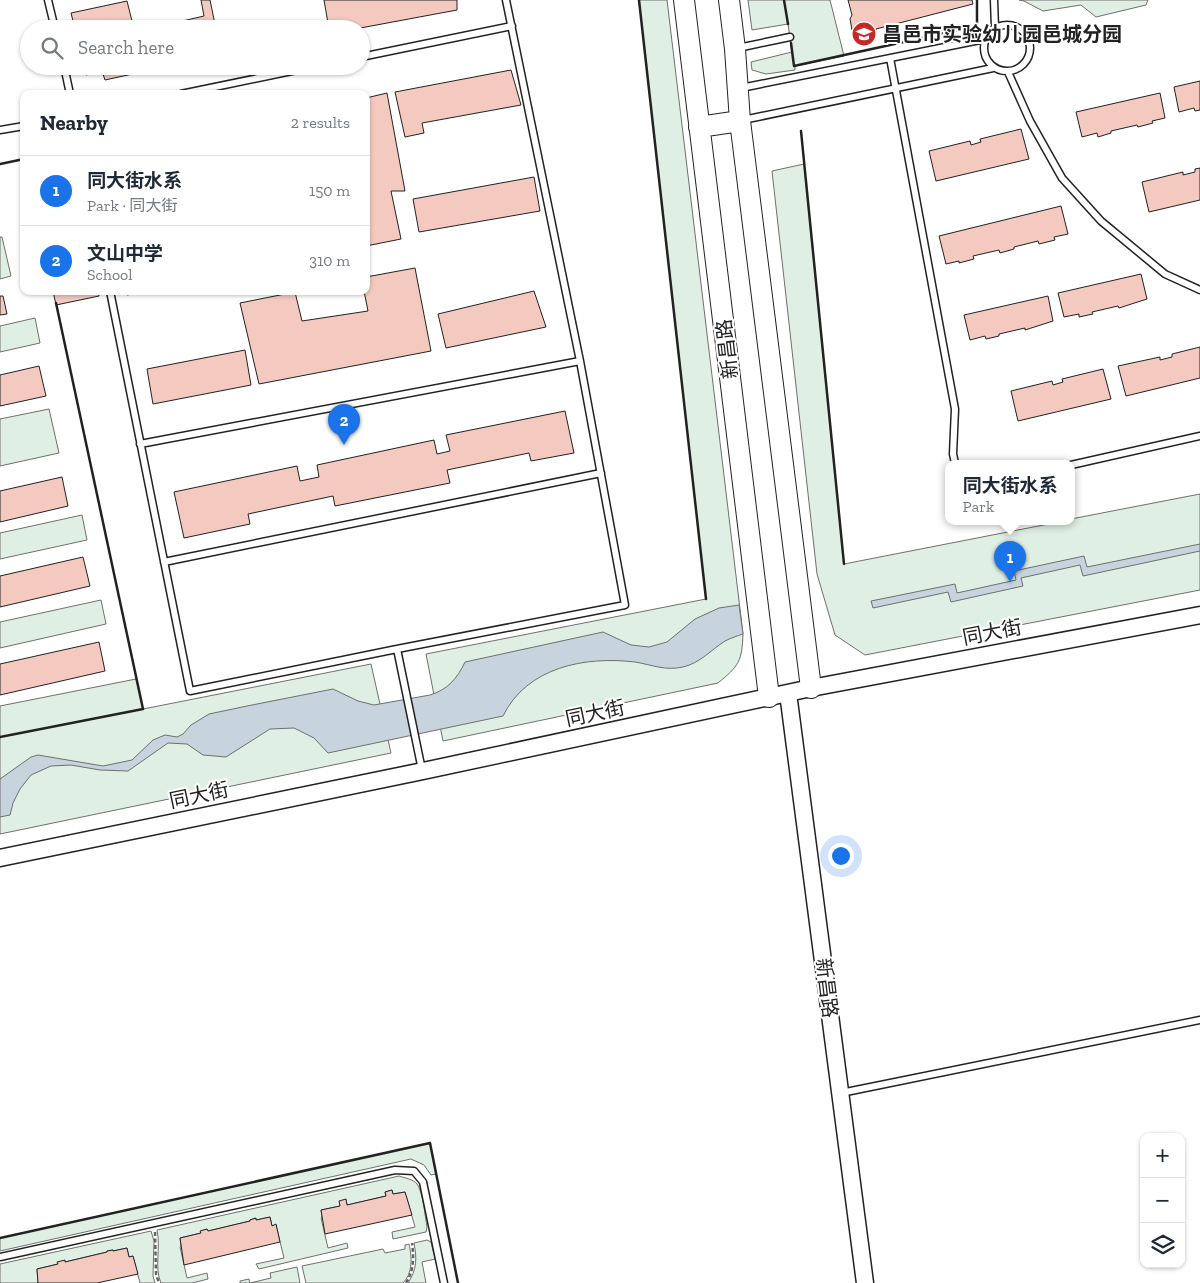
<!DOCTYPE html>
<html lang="en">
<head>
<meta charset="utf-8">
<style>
	body { margin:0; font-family:"Zilla Slab","Noto Sans SC",serif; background:#f6f6f7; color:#1f2937 }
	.controls { position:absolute; right:15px; bottom:15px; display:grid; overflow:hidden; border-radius:10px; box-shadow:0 1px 4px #0004 }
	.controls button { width:45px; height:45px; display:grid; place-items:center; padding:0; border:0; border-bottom:1px solid #e0e1e3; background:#fff; color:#1f2937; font:25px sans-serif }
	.you { position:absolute; left:840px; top:855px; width:18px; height:18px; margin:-12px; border:4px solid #fff; border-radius:50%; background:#1a73e8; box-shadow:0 0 0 8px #1a73e833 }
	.badge { display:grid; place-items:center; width:32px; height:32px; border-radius:50%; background:#1a73e8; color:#fff; font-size:16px; font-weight:700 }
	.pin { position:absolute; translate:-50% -41px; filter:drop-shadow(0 1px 2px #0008) }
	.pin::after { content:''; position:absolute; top:26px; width:18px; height:15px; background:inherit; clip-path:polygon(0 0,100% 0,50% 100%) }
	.popup { position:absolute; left:945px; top:460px; width:130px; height:65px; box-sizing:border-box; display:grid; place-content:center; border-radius:10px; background:#fff; filter:drop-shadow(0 1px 4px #0005); font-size:16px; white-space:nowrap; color:#747a83 }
	.popup b { font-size:19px; color:#1f2937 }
	.popup::after { content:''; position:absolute; left:50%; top:100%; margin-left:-10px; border:10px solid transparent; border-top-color:#fff }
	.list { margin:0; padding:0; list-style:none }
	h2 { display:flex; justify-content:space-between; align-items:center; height:65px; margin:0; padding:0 20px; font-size:21px }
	h2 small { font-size:16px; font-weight:400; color:#747a83 }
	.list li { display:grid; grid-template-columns:32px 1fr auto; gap:15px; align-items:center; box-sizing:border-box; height:70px; padding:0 20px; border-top:1px solid #e0e1e3 }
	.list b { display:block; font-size:19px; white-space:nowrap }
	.list p { margin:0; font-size:16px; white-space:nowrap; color:#747a83 }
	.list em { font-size:16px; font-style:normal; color:#747a83 }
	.icon { flex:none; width:28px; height:28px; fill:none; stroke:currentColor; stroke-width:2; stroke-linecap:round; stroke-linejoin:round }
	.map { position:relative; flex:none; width:1200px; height:1283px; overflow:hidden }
	.search { position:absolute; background:#fff; box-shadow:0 1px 4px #0004; left:20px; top:20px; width:350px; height:55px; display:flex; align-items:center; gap:12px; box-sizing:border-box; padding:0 18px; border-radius:28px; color:#747a83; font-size:19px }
	.panel { position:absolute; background:#fff; box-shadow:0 1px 4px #0004; left:20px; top:90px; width:350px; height:205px; border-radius:10px }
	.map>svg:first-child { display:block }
	.green { fill:#e0efe3; stroke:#6f6f6f }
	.water { fill:#c7d3dd; stroke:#6f6f6f }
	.building { fill:#f3c9c0; stroke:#222 }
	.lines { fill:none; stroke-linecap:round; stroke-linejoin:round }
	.service-casing { stroke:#222; stroke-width:9 }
	.tertiary-casing { stroke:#222; stroke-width:19 }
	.primary-casing { stroke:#222; stroke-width:22 }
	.path { stroke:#646464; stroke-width:2.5; stroke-dasharray:4 2.5; stroke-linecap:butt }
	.service { stroke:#fff; stroke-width:6 }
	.tertiary { stroke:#fff; stroke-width:16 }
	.primary { stroke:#fff; stroke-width:20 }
	.wall { stroke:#222; stroke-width:2.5 }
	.labels { text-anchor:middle; stroke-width:4; stroke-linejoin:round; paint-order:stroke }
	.poi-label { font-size:20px; font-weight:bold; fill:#222; stroke:#fff; text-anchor:start }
	.street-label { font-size:20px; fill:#222; stroke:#fff }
</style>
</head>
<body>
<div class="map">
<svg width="1200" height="1283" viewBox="0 0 1200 1283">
	<rect width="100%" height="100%" fill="#fff"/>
	<path class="green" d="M639,0H667L743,634C742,661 739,666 718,683L443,741L426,654L706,599Z
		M748,0H830L844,56L795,66V70L766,74L752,70L751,62L792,52L788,24L752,30Z
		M1019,0H1148L1146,5L1096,17L1081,5L1043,11L1024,1Z
		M804,164L844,564L1064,521H1071V519L1200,494V590L865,655L835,635L817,574L772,171Z
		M0,237H2L11,276L0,279Z
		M35,318L40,343L0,352V326Z
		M49,409L59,453L0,466V419Z
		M82,515L87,540L0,559V533Z
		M101,600L106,624L0,648V622Z
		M371,664L391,753L0,834V706L136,679L143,709Z
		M430,1143L436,1174L431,1175L424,1165L411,1159L0,1251V1238Z
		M399,1176C405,1178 413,1179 417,1184C423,1192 425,1216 427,1227L426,1232L393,1239L392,1232L415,1227L405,1192L393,1194L392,1190L385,1192L386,1196L347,1205L346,1200L340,1206L321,1210L322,1217L321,1218L328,1248L347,1243L348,1248L259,1269L256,1264L284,1258L276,1225L272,1226L270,1217L256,1220L255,1218L250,1220V1221L208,1231L207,1229L201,1231V1233L180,1238L181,1246L180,1247L187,1278L207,1273L208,1279L192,1283H161C154,1268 161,1248 157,1230Z
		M151,1231L154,1241L153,1276L155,1283H140L133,1256L129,1257L127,1248L113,1251V1250L107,1251V1252L65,1262H58V1264L37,1269L38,1283H0V1264Z
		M427,1240L431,1242L435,1259L422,1262L426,1283H408C417,1269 417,1259 414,1243Z
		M409,1244C412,1257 413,1273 403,1283H306L302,1266L383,1249L385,1253L405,1249V1245Z
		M297,1267L300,1283H240V1281L249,1279L250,1283L271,1278L270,1273Z"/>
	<path class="water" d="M1200,544V551L1083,576L1080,565L1021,578L1023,586L951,602L948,592L873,608L871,601L955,584L957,593L1016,580L1014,571L1084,556L1087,567Z
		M739,605L743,634C737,636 731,638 725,641C711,650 700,663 683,667C665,671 653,665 635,662C585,656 527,667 503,716L328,753L314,738L294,728L270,729L226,757L203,755L187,744L168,743L128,771L100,770L71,765L51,766L31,775L20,789L13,803L10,815L0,817V779L31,757L38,755L103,766L132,760L153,740L165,735L177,737L183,734L191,725L209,714L247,706L333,689L358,701L374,705L430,695C447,690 457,679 465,662L603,632L631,645L649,647L667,642L695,619L719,608Z"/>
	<path class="building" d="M201,0H210L216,29H148L204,16Z
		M324,0H457V10L355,29H329Z
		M848,0H972L973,4L876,29L875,34L862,37L852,30L850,19L852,15Z
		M127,1L134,29H75L71,13Z
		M84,66H169L105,80L102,71L86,75Z
		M511,70L521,105L422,123L424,133L405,137L395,92Z
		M1200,81V110L1195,111L1194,108L1179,112L1174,87Z
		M387,93L405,191H391L401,239L366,246V98Z
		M1160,93L1165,118L1152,121L1153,123L1138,127L1137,125L1111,131V133L1098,137L1097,133L1082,137L1076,112Z
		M1021,129L1029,159L936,181L929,151L970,141L971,145L981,142L980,139Z
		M1200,168V200L1149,212L1142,182L1183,172V175L1195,172V169Z
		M534,177L540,211L419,232L413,199Z
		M1061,206L1068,234L1054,237L1055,240L1039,244L1038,241L1014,247V249L1000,253L999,250L973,256L974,259L959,263V261L946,264L939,236Z
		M415,268L431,351L259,384L240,303L295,292L302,321L368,311L364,291H366V277Z
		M1141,274L1147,299L1119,308L1118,306L1092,312L1093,314L1079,317V314L1064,317L1058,293Z
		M53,291H98L99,296L56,305Z
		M125,291H148L127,295Z
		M534,291L546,327L446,348L438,314Z
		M0,296H3L7,314L0,315Z
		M1048,296L1053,321L1025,330V328L999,334V336L986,339L985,336L970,340L964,315Z
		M1200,347V378L1126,396L1118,366L1160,357V360L1172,357V354Z
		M245,350L251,385L153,404L147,369Z
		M39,366L46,396L0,406V375Z
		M1103,369L1111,399L1018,421L1011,391L1052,381L1053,385L1063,382L1062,379Z
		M565,411L574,453L531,461L529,453L447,470L450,483L335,506L333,496L248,514L250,524L184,538L174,492L297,466L300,481L319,477L317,465L434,440L437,454L450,451L446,435Z
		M62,477L68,506L0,522V491Z
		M83,557L90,586L0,607V576Z
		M99,642L105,671L0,695V664Z
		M392,1190L393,1194L405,1192L412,1215L325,1234L321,1210L340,1206L339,1201L346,1199L347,1205L386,1196L385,1192Z
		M270,1217L272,1226L276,1224L280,1242L184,1265L180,1238L201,1233L200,1231L207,1229L208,1231L250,1221V1220L256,1218V1220Z
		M127,1248L129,1257L133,1256L138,1274L97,1283H38L37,1269L58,1264L57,1262L65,1260V1262L107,1252V1251L113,1250V1251Z"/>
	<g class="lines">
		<defs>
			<path id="service" d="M48,0L55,29
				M994,0L995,28
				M984 48a23 23 0 1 1 46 0a23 23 0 1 1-46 0Z
				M738,48L790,37
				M361,57L512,26
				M890,58L955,409L953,454L955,463
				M64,66L70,94
				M1008,72L1030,121L1062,178L1101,221L1165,274L1200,290
				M741,88L985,39
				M181,94L316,66
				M743,120L993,68
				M0,130L24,126
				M110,291L190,691L397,649L625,605L580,361L506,0
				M140,444L580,361
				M1071,465L1200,436
				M164,562L601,473
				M397,649L422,770
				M841,1093L1200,1020
				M0,1257L395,1170L414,1171L423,1182L444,1283"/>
			<path id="tertiary" d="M788,693L865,1283
				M0,858L423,771L811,688L1200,615"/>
			<path id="primary" d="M684,0L769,697
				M729,0L735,49L740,121L811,688
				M699,127L740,121"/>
		</defs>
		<use href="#service" class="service-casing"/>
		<use href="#tertiary" class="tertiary-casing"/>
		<use href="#primary" class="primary-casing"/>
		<path class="path" d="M155,1232L156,1274L159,1283
			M406,1283C414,1270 414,1258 412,1243"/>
		<use href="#service" class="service"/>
		<use href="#tertiary" class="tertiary"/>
		<use href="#primary" class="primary"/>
		<path class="wall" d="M639,0L706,599
			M784,0L788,24
			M791,43L794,66L977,26V0
			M801,131L844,564
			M0,164L24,159
			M0,737L143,709L56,303
			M0,1238L430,1143L458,1283"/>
	</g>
	<defs>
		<symbol id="school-disc" viewBox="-11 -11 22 22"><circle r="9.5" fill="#c62828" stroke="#fff"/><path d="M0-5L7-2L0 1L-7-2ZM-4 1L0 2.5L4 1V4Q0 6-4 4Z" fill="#fff"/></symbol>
	</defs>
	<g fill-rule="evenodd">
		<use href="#school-disc" x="850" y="20" width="28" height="28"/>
	</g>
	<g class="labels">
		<g class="poi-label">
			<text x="882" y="41">昌邑市实验幼儿园邑城分园</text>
		</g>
		<g class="street-label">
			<text transform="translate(727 349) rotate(-97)" y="7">新昌路</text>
			<text transform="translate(992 632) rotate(-11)" y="7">同大街</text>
			<text transform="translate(595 713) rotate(-12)" y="7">同大街</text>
			<text transform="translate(199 795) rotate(-12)" y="7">同大街</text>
			<text transform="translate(827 988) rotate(83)" y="7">新昌路</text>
		</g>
	</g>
</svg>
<div class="controls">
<button>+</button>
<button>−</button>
<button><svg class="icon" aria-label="layers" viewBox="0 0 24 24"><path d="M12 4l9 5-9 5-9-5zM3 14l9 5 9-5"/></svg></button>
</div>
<div class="you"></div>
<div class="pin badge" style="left:1010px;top:582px">1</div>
<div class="popup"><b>同大街水系</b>Park</div>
<div class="pin badge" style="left:344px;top:445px">2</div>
<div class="search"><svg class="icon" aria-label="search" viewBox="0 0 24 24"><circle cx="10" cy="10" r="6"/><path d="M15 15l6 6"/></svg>Search here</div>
<section class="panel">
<h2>Nearby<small>2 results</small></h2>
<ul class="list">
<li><span class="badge">1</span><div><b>同大街水系</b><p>Park · 同大街</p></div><em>150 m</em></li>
<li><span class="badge">2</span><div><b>文山中学</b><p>School</p></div><em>310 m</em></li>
</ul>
</section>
</div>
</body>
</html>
